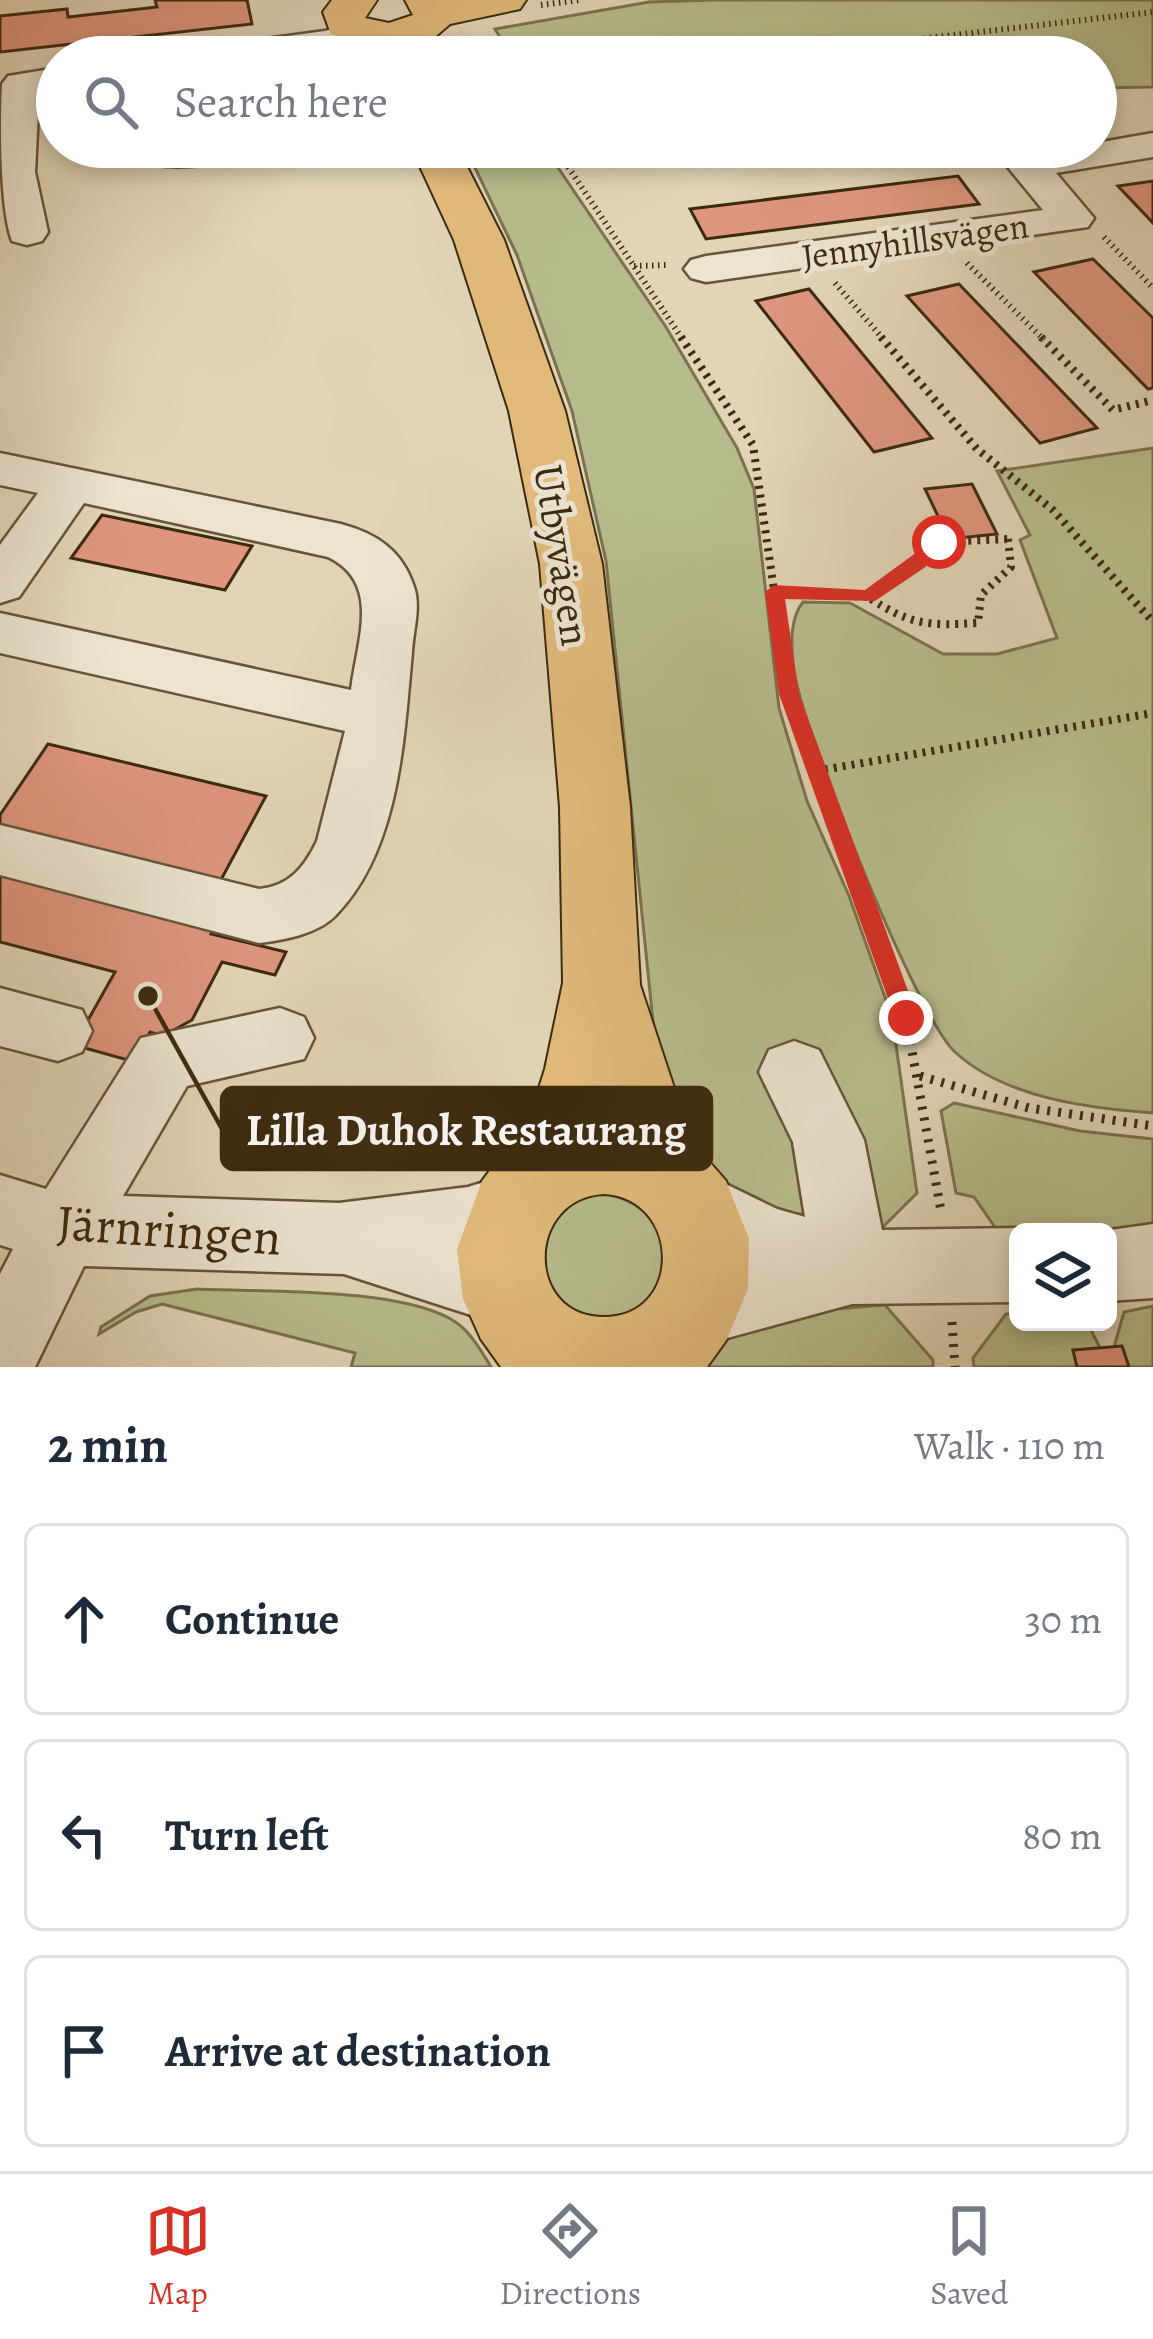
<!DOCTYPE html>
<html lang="en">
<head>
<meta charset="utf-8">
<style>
	body { margin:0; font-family:Alegreya,serif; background:#f2f2f3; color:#1f2937 }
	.controls { position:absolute; right:36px; bottom:36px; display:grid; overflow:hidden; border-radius:18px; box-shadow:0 6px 18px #0003 }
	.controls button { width:108px; height:108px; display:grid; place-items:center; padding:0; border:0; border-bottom:3px solid #e0e1e3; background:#fff; color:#1f2937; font:60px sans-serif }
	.stop { position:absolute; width:36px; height:36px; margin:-27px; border:9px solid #d93025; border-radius:50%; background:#fff }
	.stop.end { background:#d93025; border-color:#fff; box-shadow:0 3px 12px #0008 }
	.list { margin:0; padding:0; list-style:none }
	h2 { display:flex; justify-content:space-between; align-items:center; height:156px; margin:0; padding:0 48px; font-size:51px }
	h2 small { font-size:39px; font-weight:400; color:#747a83 }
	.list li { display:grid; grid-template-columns:78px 1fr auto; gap:36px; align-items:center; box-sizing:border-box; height:192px; margin:0 24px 24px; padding:0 24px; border:3px solid #e0e1e3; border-radius:18px }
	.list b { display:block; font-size:45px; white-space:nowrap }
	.list em { font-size:39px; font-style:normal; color:#747a83 }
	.icon { flex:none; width:66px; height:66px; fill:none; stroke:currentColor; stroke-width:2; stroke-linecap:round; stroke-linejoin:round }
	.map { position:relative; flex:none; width:1153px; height:1367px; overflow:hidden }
	.search { position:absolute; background:#fff; box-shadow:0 6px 18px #0003; left:36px; right:36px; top:36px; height:132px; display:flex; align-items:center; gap:30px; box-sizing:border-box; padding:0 42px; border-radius:66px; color:#747a83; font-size:45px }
	.sheet { height:804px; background:#fff }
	nav { display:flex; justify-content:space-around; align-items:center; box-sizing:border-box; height:168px; border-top:3px solid #e0e1e3; background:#fff; font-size:33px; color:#747a83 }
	nav a { display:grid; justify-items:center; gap:6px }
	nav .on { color:#d93025 }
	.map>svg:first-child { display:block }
	.green { fill:#b7bc8c; stroke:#7a734e; stroke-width:3 }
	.building { fill:#de967f; stroke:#3c2a0f; stroke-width:3 }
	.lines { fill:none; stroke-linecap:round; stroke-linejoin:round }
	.minor-casing { stroke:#665539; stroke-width:5 }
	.major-casing { stroke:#3c2a0f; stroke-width:4 }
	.path-far2 { stroke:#3c2a0f; stroke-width:6; stroke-dasharray:1.5 4.5; stroke-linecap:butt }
	.path-far1 { stroke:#3c2a0f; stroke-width:8; stroke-dasharray:3 6; stroke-linecap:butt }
	.path { stroke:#3c2a0f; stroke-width:9; stroke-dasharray:3 8; stroke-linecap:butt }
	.minor { fill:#ece4d0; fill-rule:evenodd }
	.major { fill:#e1ba7c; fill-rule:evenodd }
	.route { fill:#d93025 }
	.labels { text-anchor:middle; stroke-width:10; stroke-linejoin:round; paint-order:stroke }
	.far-street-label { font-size:36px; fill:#3c2a0f; stroke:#ece4d0 }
	.street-label { font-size:42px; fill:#3c2a0f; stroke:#ece4d0 }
	.near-street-label { font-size:51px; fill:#3c2a0f; stroke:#ece4d0 }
	.leader { fill:none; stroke:#3c2a0f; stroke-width:4.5 }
	.callout-dot { fill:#3c2a0f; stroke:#ece4d0; stroke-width:4.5 }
	.callout { fill:#3c2a0f; stroke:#3c2a0f; stroke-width:4.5 }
	.callout-label { font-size:45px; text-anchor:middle; font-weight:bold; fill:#fff }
</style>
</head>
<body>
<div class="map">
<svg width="1153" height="1367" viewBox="0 0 1153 1367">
	<rect width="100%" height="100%" fill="#e2d5b7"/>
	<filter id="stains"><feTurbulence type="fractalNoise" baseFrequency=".00167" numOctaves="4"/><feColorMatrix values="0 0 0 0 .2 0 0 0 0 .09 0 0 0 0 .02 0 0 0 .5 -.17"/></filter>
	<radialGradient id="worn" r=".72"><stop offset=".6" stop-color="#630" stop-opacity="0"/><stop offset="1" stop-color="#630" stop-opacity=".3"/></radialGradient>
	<path class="green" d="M713,0H1153V87L1096,88V57H512L495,29L649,2Z
		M465,147H544L666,327L737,448L754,489L779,708L807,801L849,896L892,1017L917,1193L883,1227L734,1204L688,1148L657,1061L606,561L572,411L517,255Z
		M1153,448V1113C1087,1108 1005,1098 955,1052C917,1018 797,718 793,664C791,644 790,618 803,602L850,603L943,654H997L1057,638L1020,540L1030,535L997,471Z
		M954,1103L1080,1131L1153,1139V1228L999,1233L974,1197L956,1193L941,1111Z
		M593,1193C703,1199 672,1342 585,1317C571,1313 558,1299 546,1291C542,1230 534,1221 593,1193Z
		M197,1289C262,1292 406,1287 457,1323C471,1333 482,1352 491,1367H351L355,1353L162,1304L136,1312L99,1334L101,1327L150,1296Z
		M885,1305L933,1360V1367H689C737,1315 817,1310 885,1305Z
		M1153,1306V1367H1129L1122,1347H1114L1124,1312Z
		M1006,1314H1018V1322H1087L1100,1348L1073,1350L1077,1367H974L973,1358Z"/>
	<path class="building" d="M155,0H247L252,24L0,52V16L67,9L68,17L157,7Z
		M958,176L979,204L706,239L690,209Z
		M1153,181V223L1118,186Z
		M1093,259L1153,318V388L1148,389L1034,272Z
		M959,284L1097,428L1040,443L907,296Z
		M809,289L932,438L874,452L756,301Z
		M972,484L997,534L949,539L925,489Z
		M102,515L252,546L225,590L71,558Z
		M48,744L266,796L216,889L0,834V815Z
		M0,875L213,929L211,934L286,952L275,975L222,962L192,1020L163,1036L150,1032L135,1062L74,1045L115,972L0,942Z
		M1122,1346L1129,1367H1077L1073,1350Z"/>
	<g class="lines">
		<defs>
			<path id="minor" d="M358,21L371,24L376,32C351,66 236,57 196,57L201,49L214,46L325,31Z
				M57,68V90L39,93L35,172L48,232L42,241L27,245L12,241C0,209 0,123 2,84L8,76Z
				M1153,133V157L1056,173L1094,218L1088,227L706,282L691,278L684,269L691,260L706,256L1043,210L1007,166L1013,157L1096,147V143Z
				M137,147H271L265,155C243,161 167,173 150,162C145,159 140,151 137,147Z
				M0,453L341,524C377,534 402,550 414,587C421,606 413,632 412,652C404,737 400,849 336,915C318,934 284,940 259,943L0,875V825L259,889C289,886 304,868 317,841L345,731L0,653V613L351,690C357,640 382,583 328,557L84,503L19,597L0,603V545L38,493L0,485Z
				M0,988L82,1010L92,1031L82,1052L58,1061L0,1046Z
				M280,1008L304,1017L314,1038L304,1059L187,1086L123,1196L339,1203L468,1187L510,1174L536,1184L547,1209L536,1234L498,1248L529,1260L540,1287L529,1314L502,1325L344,1274L84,1266L35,1367H0V1274L13,1249L0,1245V1175L46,1189L141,1038Z
				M794,1041L819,1050L864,1140L882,1230L1018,1228L1028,1232H1018V1302L852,1304L698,1346L671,1335L659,1308L671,1281L728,1262L667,1228L656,1203L667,1178L693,1168L777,1209L805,1217L793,1142L759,1072L769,1050Z
				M1153,1224V1298L1108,1301V1232H1096Z"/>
			<path id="major" d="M332,0H377L365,18L389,23L413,15L405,0H526L520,9L450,24L436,36L400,47L367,46L331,34L323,12Z
				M411,147H457L504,240L565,411L602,564L630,807L640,985L682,1112L699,1150L726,1181L749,1239L748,1289L727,1339L707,1367H501L481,1339L463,1299L457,1249L482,1181L500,1157L522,1141L545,1069L563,983L560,807L540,564L509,411L454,240ZM604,1194C681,1198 684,1317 604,1317C524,1317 526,1198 604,1194Z"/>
		</defs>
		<use href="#minor" class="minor-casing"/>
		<use href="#major" class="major-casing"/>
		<path class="path-far2" d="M541,5L581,0
			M465,37L476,57
			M763,57L1153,12
			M555,147L683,340
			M1104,237L1153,288
			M967,263L1044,340
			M634,266L668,265
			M835,283L884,340"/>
		<path class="path-far1" d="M681,337L753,445L789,694L822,785
			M881,337L977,449L1053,510L1153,622
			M1041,337L1113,410L1153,400
			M1008,539L1011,567L981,595L978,623C928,626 910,625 868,597L918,564L939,542Z
			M774,592L868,597
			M816,771L1153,713"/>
		<path class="path" d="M821,782L906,1018L941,1211
			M920,1076L1029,1108L1153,1126
			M952,1322L955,1367"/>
		<use href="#minor" class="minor"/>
		<use href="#major" class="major"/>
	</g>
	<path class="route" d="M939,536L948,542L946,547L924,568L875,601L785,599L799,694L918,1018L906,1028L895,1018L779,694L765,592L774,585L865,590Z"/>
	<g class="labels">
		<g class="far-street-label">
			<text transform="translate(915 240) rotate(-8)" y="13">Jennyhillsvägen</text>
		</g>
		<g class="street-label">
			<text transform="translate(563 555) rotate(81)" y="15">Utbyvägen</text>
		</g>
		<g class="near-street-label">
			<text transform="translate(169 1229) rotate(4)" y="18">Järnringen</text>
		</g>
	</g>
	<path class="leader" d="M148 996L222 1129"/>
	<circle class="callout-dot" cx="148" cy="996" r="12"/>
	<rect class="callout" x="222" y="1088" width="489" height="81" rx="12"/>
	<g class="callout-label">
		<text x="466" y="1145">Lilla Duhok Restaurang</text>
	</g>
	<rect width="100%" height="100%" filter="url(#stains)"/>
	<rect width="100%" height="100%" fill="url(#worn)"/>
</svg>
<div class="controls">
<button><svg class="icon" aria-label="layers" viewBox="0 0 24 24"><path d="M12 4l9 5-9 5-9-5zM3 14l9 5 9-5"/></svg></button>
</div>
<div class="stop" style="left:939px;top:542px"></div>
<div class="stop end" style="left:906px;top:1018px"></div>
<div class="search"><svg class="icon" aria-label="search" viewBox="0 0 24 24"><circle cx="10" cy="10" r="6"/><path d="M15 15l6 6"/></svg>Search here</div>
</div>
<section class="sheet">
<h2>2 min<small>Walk · 110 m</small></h2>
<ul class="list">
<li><svg class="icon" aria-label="ahead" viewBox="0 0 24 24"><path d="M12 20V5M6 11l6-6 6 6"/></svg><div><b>Continue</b></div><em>30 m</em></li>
<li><svg class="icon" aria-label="left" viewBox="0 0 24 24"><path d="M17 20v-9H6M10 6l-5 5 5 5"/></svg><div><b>Turn left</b></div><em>80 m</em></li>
<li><svg class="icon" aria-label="arrive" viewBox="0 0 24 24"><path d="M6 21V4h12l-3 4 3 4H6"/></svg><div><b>Arrive at destination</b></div></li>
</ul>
</section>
<nav>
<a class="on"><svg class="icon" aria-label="map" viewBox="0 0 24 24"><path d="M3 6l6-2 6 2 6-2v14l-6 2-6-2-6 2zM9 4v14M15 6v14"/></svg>Map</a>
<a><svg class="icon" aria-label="directions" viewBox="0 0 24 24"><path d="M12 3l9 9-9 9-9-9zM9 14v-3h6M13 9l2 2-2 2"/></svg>Directions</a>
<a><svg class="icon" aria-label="saved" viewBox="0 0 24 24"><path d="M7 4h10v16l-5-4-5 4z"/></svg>Saved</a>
</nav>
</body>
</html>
